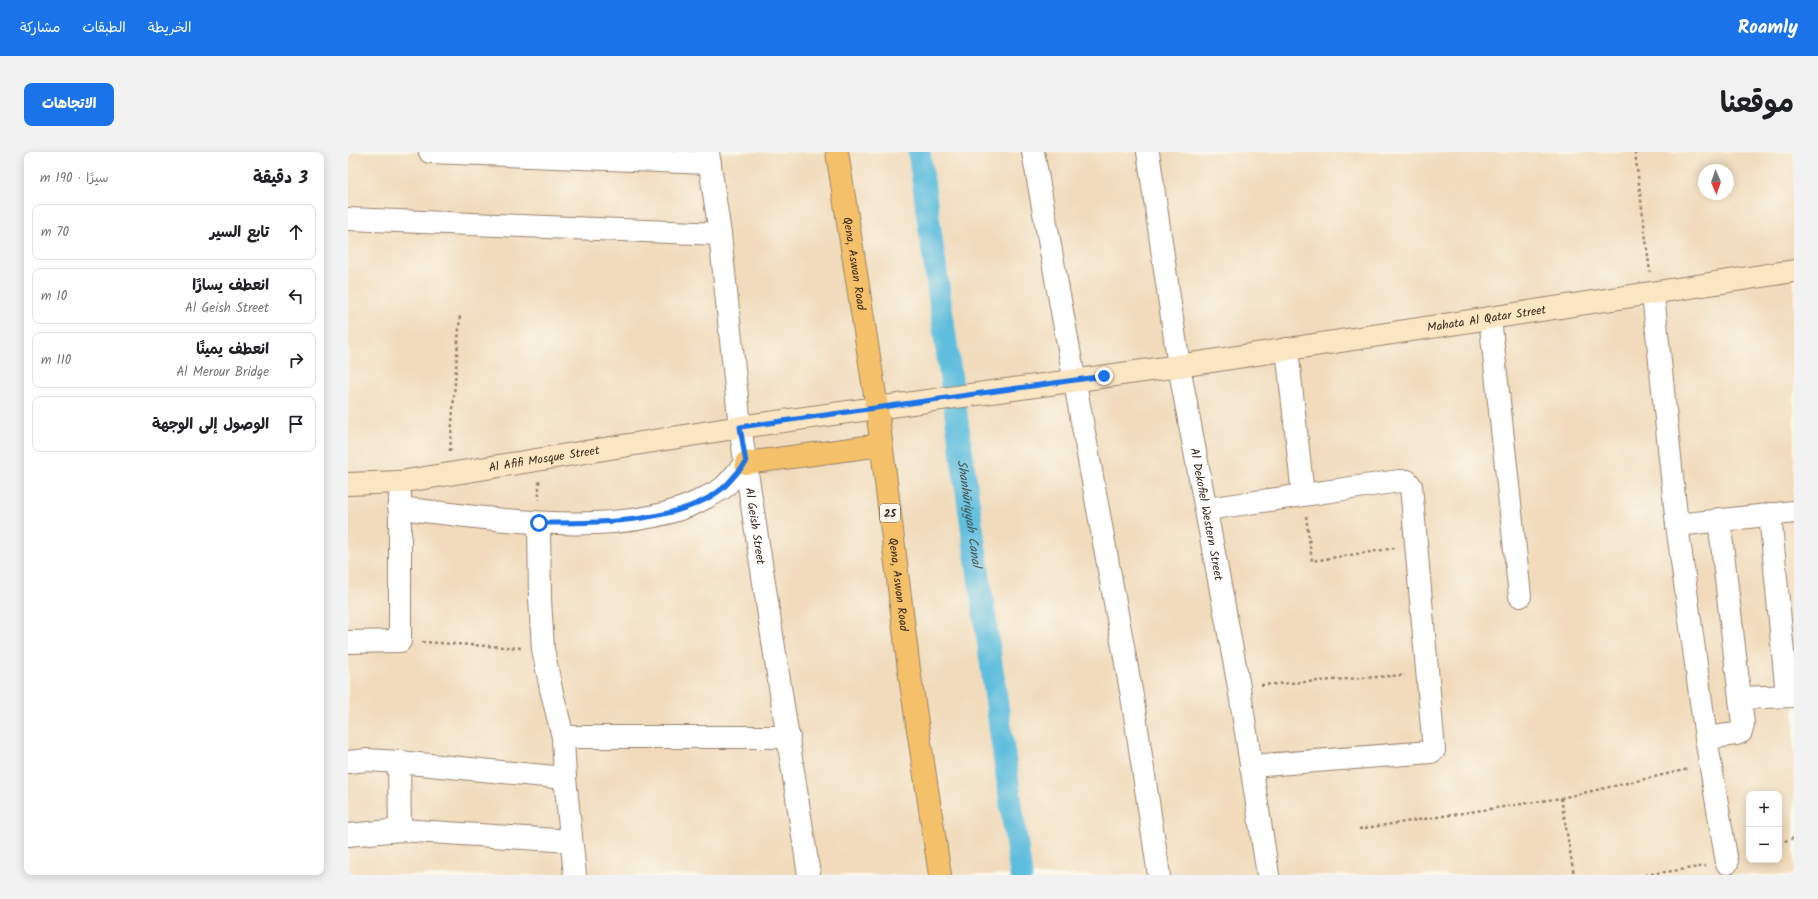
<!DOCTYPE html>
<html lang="ar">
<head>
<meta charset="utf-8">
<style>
	body { margin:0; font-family:Kalam,"Playpen Sans Arabic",sans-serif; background:#f2f2f2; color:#202124; direction:rtl }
	.controls { position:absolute; right:12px; bottom:12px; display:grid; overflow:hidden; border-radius:8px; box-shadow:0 2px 10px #0003 }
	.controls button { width:36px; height:36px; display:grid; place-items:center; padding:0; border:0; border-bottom:1px solid #e0e0e0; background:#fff; color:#202124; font:20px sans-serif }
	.compass { position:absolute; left:1350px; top:12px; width:36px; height:36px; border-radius:50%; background:#fff; box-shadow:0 2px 10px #0003; rotate:178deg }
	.stop { position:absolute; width:12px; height:12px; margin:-9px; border:3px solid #1a73e8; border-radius:50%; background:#fff }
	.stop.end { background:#1a73e8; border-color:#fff; box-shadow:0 1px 4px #0008 }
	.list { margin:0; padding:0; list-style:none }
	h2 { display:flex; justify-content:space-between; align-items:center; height:52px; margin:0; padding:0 16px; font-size:17px }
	h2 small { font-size:13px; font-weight:400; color:#757577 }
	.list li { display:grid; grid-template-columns:26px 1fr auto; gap:12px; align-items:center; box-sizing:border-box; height:56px; margin:0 8px 8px; padding:0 8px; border:1px solid #e0e0e0; border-radius:8px }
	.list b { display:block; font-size:15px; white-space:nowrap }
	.list p { margin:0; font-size:13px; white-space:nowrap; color:#757577 }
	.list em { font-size:13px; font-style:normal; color:#757577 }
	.icon { flex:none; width:22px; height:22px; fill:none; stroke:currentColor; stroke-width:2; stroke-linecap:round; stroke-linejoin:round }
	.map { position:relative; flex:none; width:1446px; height:723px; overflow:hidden; direction:ltr; border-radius:8px }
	header { display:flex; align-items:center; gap:24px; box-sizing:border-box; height:56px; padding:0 20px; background:#1a73e8; color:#fff }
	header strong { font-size:19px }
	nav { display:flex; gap:22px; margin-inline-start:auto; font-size:14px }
	.intro { display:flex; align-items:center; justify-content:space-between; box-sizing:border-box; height:96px; padding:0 24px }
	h1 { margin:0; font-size:28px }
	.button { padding:10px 18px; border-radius:8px; background:#1a73e8; color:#fff; font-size:14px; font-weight:700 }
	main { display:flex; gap:24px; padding:0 24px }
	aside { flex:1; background:#fff; border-radius:8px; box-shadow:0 2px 10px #0003 }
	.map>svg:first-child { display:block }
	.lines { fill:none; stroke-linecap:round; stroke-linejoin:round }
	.canal { stroke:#5fbedd; stroke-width:23 }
	.street-casing { stroke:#96826d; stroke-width:24 }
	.secondary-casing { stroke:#96826d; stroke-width:24 }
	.highway-casing { stroke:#96826d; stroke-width:24 }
	.path { stroke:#96826d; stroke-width:2.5; stroke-dasharray:3 3; stroke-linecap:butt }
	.street { stroke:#fff; stroke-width:22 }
	.secondary { stroke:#fbe6c3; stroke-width:22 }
	.highway { stroke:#f4c16a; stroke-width:22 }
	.route { stroke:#1a73e8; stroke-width:5 }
	.labels { text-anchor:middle; stroke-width:3; stroke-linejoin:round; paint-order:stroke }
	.shield { fill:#fbf7ec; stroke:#75685c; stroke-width:1 }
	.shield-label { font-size:11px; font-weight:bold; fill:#3b2a1e }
	.street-label { font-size:12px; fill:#3b2a1e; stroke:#fbf7ec }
	.water-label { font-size:13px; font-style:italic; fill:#465657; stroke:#fbf7ec }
</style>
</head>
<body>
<header>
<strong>Roamly</strong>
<nav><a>الخريطة</a><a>الطبقات</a><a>مشاركة</a></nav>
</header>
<div class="intro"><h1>موقعنا</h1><a class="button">الاتجاهات</a></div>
<main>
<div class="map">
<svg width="1446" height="723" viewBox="0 0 1446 723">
	<rect width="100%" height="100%" fill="#fbf7ec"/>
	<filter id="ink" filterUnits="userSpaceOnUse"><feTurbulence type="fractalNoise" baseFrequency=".025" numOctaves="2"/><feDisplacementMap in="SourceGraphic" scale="8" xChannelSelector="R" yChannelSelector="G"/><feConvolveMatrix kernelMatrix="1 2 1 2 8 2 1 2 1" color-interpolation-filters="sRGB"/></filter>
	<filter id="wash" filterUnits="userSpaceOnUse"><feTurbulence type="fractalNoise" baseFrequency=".012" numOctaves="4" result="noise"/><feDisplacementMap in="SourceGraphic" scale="16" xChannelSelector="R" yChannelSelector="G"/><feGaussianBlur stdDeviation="0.9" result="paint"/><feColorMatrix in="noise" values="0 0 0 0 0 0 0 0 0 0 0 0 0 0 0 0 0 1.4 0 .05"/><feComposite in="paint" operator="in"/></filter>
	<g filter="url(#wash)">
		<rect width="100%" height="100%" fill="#f1dbbc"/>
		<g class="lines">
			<path class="canal" id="s1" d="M571,0L673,723"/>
		</g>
	</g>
	<g filter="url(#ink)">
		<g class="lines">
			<defs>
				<g id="street">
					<path d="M82,0L362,11"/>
					<path id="s2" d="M360,0L372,82L392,275L461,723"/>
					<path d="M685,0L784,544L811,723"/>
					<path id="s3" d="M800,0L831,214L891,535L920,723"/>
					<path d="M0,67L372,82"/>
					<path d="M1305,142L1329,373L1358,586L1379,711"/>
					<path d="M1142,166L1172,444"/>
					<path d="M939,197L955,343"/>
					<path d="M51,356C140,366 280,390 359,345C364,342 371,339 375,336C383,329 390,319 398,311"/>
					<path d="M859,357L1051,329H1059L1063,334L1086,598L1083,600L903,614"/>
					<path d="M1422,362L1439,544"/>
					<path d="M191,371L192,447L195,497L203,537L215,585L217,626L227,723"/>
					<path d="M1329,373L1446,360"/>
					<path d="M0,490L52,489V343"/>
					<path d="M1392,546L1446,544"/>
					<path d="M215,585H441"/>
					<path d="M1358,586L1388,582L1393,580L1395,572L1371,367"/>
					<path d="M0,610L19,608L51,610L217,626"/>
					<path d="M51,610L52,678"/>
					<path d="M0,683L52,678L223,689"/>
				</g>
				<g id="secondary">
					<path id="s4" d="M0,332L52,330L392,275L831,214L1446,119"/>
				</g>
				<g id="highway">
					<path id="s5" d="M489,0L529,256L561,518L592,723"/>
					<path d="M398,311L533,293"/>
				</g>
			</defs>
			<use href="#street" class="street-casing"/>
			<use href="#secondary" class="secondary-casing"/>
			<use href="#highway" class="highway-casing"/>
			<path class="path" d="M1287,0L1302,120
				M102,299L112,162
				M191,329V348
				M958,364L964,409L1047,396
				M74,490L173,496
				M913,533L1057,523
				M1213,646L1226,723
				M1011,677L1213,646L1341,617
				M1431,691L1446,686
				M1297,723L1358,714"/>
			<use href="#street" class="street"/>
			<use href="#secondary" class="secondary"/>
			<use href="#highway" class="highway"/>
		</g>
	</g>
	<g class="lines" filter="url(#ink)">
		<path class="route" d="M191,371C245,371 331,372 375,336C383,329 390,319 398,311L392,275L756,224"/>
	</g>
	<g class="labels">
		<rect class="shield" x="532" y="352" width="20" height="18" rx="3"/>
		<g class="shield-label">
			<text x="542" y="365">25</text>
		</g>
		<g class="street-label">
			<text dy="4" stroke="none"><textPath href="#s5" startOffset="113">Qena, Aswan Road</textPath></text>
			<text dy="4" stroke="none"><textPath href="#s4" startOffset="1151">Mahata Al Qatar Street</textPath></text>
			<text dy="4" stroke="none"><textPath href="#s4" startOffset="198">Al Afifi Mosque Street</textPath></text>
			<text dy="4" stroke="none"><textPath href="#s3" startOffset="367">Al Dekofiel Western Street</textPath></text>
			<text dy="4" stroke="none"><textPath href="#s2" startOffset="377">Al Geish Street</textPath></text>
			<text dy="4" stroke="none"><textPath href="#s5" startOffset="437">Qena, Aswan Road</textPath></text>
		</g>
		<g class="water-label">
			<text dy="5" stroke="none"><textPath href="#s1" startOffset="365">Shanhūriyyah Canal</textPath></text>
		</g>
	</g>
</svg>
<div class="controls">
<button>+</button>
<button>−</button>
</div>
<svg class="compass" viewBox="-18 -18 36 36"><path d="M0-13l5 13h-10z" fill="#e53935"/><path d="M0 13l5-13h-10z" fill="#757577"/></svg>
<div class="stop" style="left:191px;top:371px"></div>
<div class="stop end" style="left:756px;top:224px"></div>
</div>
<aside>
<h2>3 دقيقة<small>سيرًا · 190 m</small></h2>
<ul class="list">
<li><svg class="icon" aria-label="ahead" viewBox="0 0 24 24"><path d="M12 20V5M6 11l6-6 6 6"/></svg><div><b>تابع السير</b></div><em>70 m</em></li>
<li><svg class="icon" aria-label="left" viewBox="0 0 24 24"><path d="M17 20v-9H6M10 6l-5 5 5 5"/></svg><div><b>انعطف يسارًا</b><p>Al Geish Street</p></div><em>10 m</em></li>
<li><svg class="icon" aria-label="right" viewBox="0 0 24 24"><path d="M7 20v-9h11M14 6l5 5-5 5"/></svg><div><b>انعطف يمينًا</b><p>Al Merour Bridge</p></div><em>110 m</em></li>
<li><svg class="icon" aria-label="arrive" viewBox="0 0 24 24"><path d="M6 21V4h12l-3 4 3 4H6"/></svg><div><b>الوصول إلى الوجهة</b></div></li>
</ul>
</aside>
</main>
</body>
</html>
